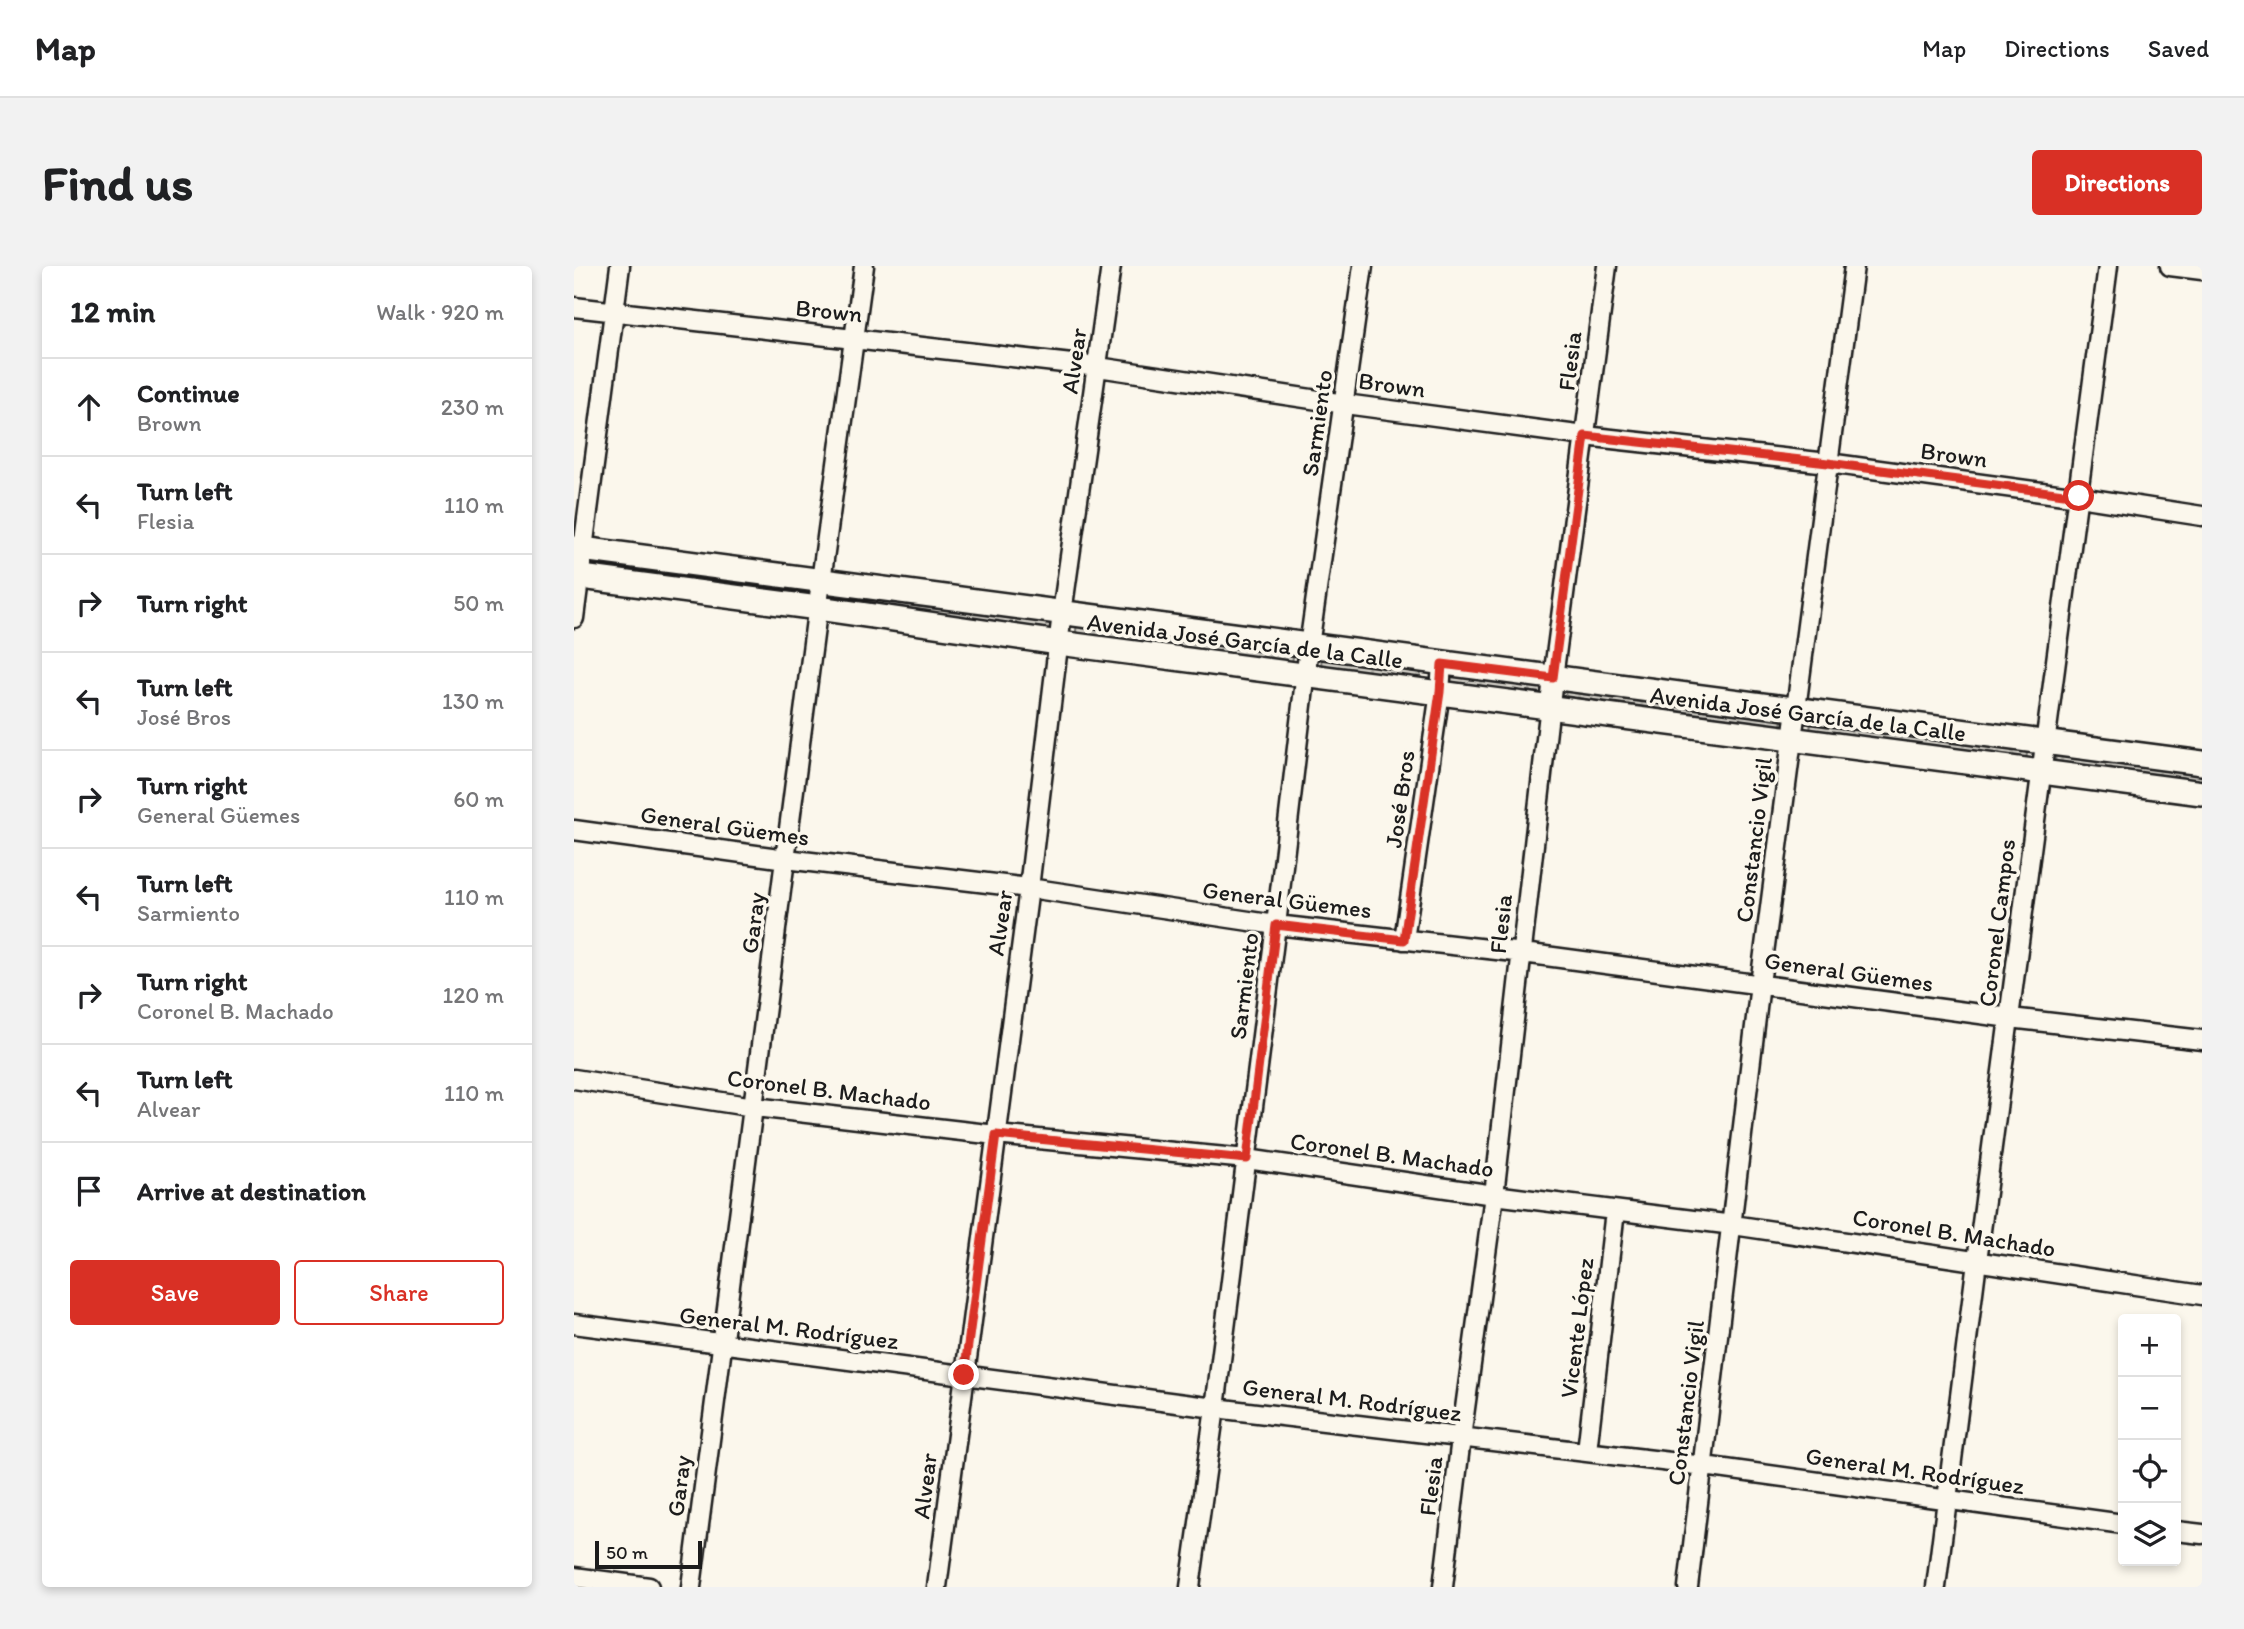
<!DOCTYPE html>
<html lang="en">
<head>
<meta charset="utf-8">
<style>
	body { margin:0; font-family:Itim,sans-serif; background:#f2f2f2; color:#202124 }
	.controls { position:absolute; right:21px; bottom:21px; display:grid; overflow:hidden; border-radius:7px; box-shadow:0 4px 10px #0003 }
	.controls button { width:63px; height:63px; display:grid; place-items:center; padding:0; border:0; border-bottom:2px solid #e0e0e0; background:#fff; color:#202124; font:35px sans-serif }
	.scale { position:absolute; left:21px; bottom:18px; width:107px; box-sizing:border-box; padding-left:7px; border:4px solid #1c1c1c; border-top:0; font-size:19px; line-height:24px; white-space:nowrap; color:#1c1c1c; -webkit-text-stroke:5px #fbf7ec; paint-order:stroke }
	.stop { position:absolute; width:21px; height:21px; margin:-16px; border:5px solid #d93025; border-radius:50%; background:#fff }
	.stop.end { background:#d93025; border-color:#fff; box-shadow:0 2px 7px #0008 }
	.list { margin:0; padding:0; list-style:none }
	h2 { display:flex; justify-content:space-between; align-items:center; height:91px; margin:0; padding:0 28px; font-size:30px }
	h2 small { font-size:23px; font-weight:400; color:#757577 }
	.list li { display:grid; grid-template-columns:46px 1fr auto; gap:21px; align-items:center; box-sizing:border-box; height:98px; padding:0 28px; border-top:2px solid #e0e0e0 }
	.list b { display:block; font-size:26px; white-space:nowrap }
	.list p { margin:0; font-size:23px; white-space:nowrap; color:#757577 }
	.list em { font-size:23px; font-style:normal; color:#757577 }
	.actions { display:flex; gap:14px; padding:21px 28px }
	.actions a { flex:1; padding:16px 0; border:2px solid #d93025; border-radius:7px; text-align:center; font-size:24px; color:#d93025 }
	.actions .main { background:#d93025; color:#fff }
	.icon { flex:none; width:38px; height:38px; fill:none; stroke:currentColor; stroke-width:2; stroke-linecap:round; stroke-linejoin:round }
	.map { position:relative; flex:none; width:1628px; height:1321px; overflow:hidden; border-radius:7px }
	header { display:flex; align-items:center; gap:42px; box-sizing:border-box; height:98px; padding:0 35px; background:#fff; border-bottom:2px solid #e0e0e0 }
	header strong { font-size:33px }
	nav { display:flex; gap:38px; margin-inline-start:auto; font-size:24px }
	.intro { display:flex; align-items:center; justify-content:space-between; box-sizing:border-box; height:168px; padding:0 42px }
	h1 { margin:0; font-size:49px }
	.button { padding:18px 32px; border-radius:7px; background:#d93025; color:#fff; font-size:24px; font-weight:700 }
	main { display:flex; gap:42px; padding:0 42px }
	aside { flex:1; background:#fff; border-radius:7px; box-shadow:0 4px 10px #0003 }
	.map>svg:first-child { display:block }
	.grass { fill:url(#grass-dots); stroke:#7b7a75; stroke-width:2 }
	.lines { fill:none; stroke-linecap:round; stroke-linejoin:round }
	.minor-casing { stroke:#1c1c1c; stroke-width:23 }
	.major-casing { stroke:#1c1c1c; stroke-width:28 }
	.minor { stroke:#fbf7ec; stroke-width:18 }
	.major { stroke:#fbf7ec; stroke-width:23 }
	.route { stroke:#d93025; stroke-width:9 }
	.labels { text-anchor:middle; stroke-width:7; stroke-linejoin:round; paint-order:stroke }
	.street-label { font-size:24px; fill:#1c1c1c; stroke:#fbf7ec }
</style>
</head>
<body>
<header>
<strong>Map</strong>
<nav><a>Map</a><a>Directions</a><a>Saved</a></nav>
</header>
<div class="intro"><h1>Find us</h1><a class="button">Directions</a></div>
<main>
<aside>
<h2>12 min<small>Walk · 920 m</small></h2>
<ul class="list">
<li><svg class="icon" aria-label="ahead" viewBox="0 0 24 24"><path d="M12 20V5M6 11l6-6 6 6"/></svg><div><b>Continue</b><p>Brown</p></div><em>230 m</em></li>
<li><svg class="icon" aria-label="left" viewBox="0 0 24 24"><path d="M17 20v-9H6M10 6l-5 5 5 5"/></svg><div><b>Turn left</b><p>Flesia</p></div><em>110 m</em></li>
<li><svg class="icon" aria-label="right" viewBox="0 0 24 24"><path d="M7 20v-9h11M14 6l5 5-5 5"/></svg><div><b>Turn right</b></div><em>50 m</em></li>
<li><svg class="icon" aria-label="left" viewBox="0 0 24 24"><path d="M17 20v-9H6M10 6l-5 5 5 5"/></svg><div><b>Turn left</b><p>José Bros</p></div><em>130 m</em></li>
<li><svg class="icon" aria-label="right" viewBox="0 0 24 24"><path d="M7 20v-9h11M14 6l5 5-5 5"/></svg><div><b>Turn right</b><p>General Güemes</p></div><em>60 m</em></li>
<li><svg class="icon" aria-label="left" viewBox="0 0 24 24"><path d="M17 20v-9H6M10 6l-5 5 5 5"/></svg><div><b>Turn left</b><p>Sarmiento</p></div><em>110 m</em></li>
<li><svg class="icon" aria-label="right" viewBox="0 0 24 24"><path d="M7 20v-9h11M14 6l5 5-5 5"/></svg><div><b>Turn right</b><p>Coronel B. Machado</p></div><em>120 m</em></li>
<li><svg class="icon" aria-label="left" viewBox="0 0 24 24"><path d="M17 20v-9H6M10 6l-5 5 5 5"/></svg><div><b>Turn left</b><p>Alvear</p></div><em>110 m</em></li>
<li><svg class="icon" aria-label="arrive" viewBox="0 0 24 24"><path d="M6 21V4h12l-3 4 3 4H6"/></svg><div><b>Arrive at destination</b></div></li>
</ul>
<div class="actions"><a class="main">Save</a><a>Share</a></div>
</aside>
<div class="map">
<svg width="1628" height="1321" viewBox="0 0 1628 1321">
	<defs>
		<pattern id="grass-dots" width="8" height="8" patternUnits="userSpaceOnUse" patternTransform="scale(1.75)"><rect width="8" height="8" fill="#dad7ce"/><path d="M2 2h.1M6 6h.1" fill="none" stroke="#bab8b0" stroke-width="1.8" stroke-linecap="round"/></pattern>
	</defs>
	<rect width="100%" height="100%" fill="#fbf7ec"/>
	<filter id="ink" filterUnits="userSpaceOnUse"><feTurbulence type="fractalNoise" baseFrequency=".0143" numOctaves="2"/><feDisplacementMap in="SourceGraphic" scale="14" xChannelSelector="R" yChannelSelector="G"/><feConvolveMatrix kernelMatrix="1 2 1 2 8 2 1 2 1" color-interpolation-filters="sRGB"/></filter>
	<g filter="url(#ink)">
		<path class="grass" d="M16,294L232,321L231,334L14,307Z
			M262,323L478,350L477,363L260,337Z
			M503,358L720,384L718,397L501,371Z
			M748,388L848,400L846,414L747,401Z
			M871,405L971,417L969,430L869,418Z
			M992,420L1209,447L1207,460L991,434Z
			M1237,454L1454,481L1452,494L1236,467Z
			M1482,485L1628,505V518L1481,499Z"/>
		<g class="lines">
			<defs>
				<path id="minor" d="M1596,0L1628,4
					M0,41L524,101L771,138L1011,170L1254,197L1505,231L1628,250
					M0,352L46,0
					M0,564L212,593L455,622L702,659L949,687L1436,752L1628,774
					M830,674L866,426L868,398
					M0,813L180,841L422,869L673,893L920,929L1159,959L1628,1029
					M0,1058L641,1142L1130,1200L1549,1258
					M1013,1185L1041,945
					M1602,1265L1628,1268
					M0,1311L75,1321
					M117,1321L247,315L290,0
					M363,1321L455,622L488,347L537,0
					M616,1321L641,1142L702,659L735,380L789,0
					M869,1321L887,1172L920,929L979,412L1033,0
					M1114,1321L1186,718L1280,0
					M1362,1321L1403,995L1534,0"/>
				<path id="major" d="M0,282L1628,497
					M0,310L244,342L485,377L1628,527"/>
			</defs>
			<use href="#minor" class="minor-casing"/>
			<use href="#major" class="major-casing"/>
			<use href="#minor" class="minor"/>
			<use href="#major" class="major"/>
		</g>
	</g>
	<g class="lines" filter="url(#ink)">
		<path class="route" d="M390,1109L422,869L673,893L702,659L830,674L866,426L868,398L979,412L1011,170L1254,197L1505,230"/>
	</g>
	<g class="labels">
		<g class="street-label">
			<text transform="translate(255 45) rotate(6)" y="8">Brown</text>
			<text transform="translate(500 95) rotate(-82)" y="8">Alvear</text>
			<text transform="translate(996 95) rotate(-83)" y="8">Flesia</text>
			<text transform="translate(818 119) rotate(8)" y="8">Brown</text>
			<text transform="translate(743 157) rotate(-82)" y="8">Sarmiento</text>
			<text transform="translate(1380 189) rotate(8)" y="8">Brown</text>
			<text transform="translate(671 375) rotate(7)" y="8">Avenida José García de la Calle</text>
			<text transform="translate(1234 448) rotate(7)" y="8">Avenida José García de la Calle</text>
			<text transform="translate(826 533) rotate(-82)" y="8">José Bros</text>
			<text transform="translate(151 560) rotate(8)" y="8">General Güemes</text>
			<text transform="translate(1180 574) rotate(-83)" y="8">Constancio Vigil</text>
			<text transform="translate(713 634) rotate(7)" y="8">General Güemes</text>
			<text transform="translate(179 657) rotate(-83)" y="8">Garay</text>
			<text transform="translate(426 657) rotate(-82)" y="8">Alvear</text>
			<text transform="translate(1423 657) rotate(-83)" y="8">Coronel Campos</text>
			<text transform="translate(927 658) rotate(-84)" y="8">Flesia</text>
			<text transform="translate(1275 706) rotate(8)" y="8">General Güemes</text>
			<text transform="translate(670 720) rotate(-83)" y="8">Sarmiento</text>
			<text transform="translate(255 824) rotate(7)" y="8">Coronel B. Machado</text>
			<text transform="translate(818 889) rotate(8)" y="8">Coronel B. Machado</text>
			<text transform="translate(1380 967) rotate(9)" y="8">Coronel B. Machado</text>
			<text transform="translate(215 1062) rotate(7)" y="8">General M. Rodríguez</text>
			<text transform="translate(1003 1062) rotate(-83)" y="8">Vicente López</text>
			<text transform="translate(778 1134) rotate(7)" y="8">General M. Rodríguez</text>
			<text transform="translate(1112 1137) rotate(-83)" y="8">Constancio Vigil</text>
			<text transform="translate(1341 1205) rotate(8)" y="8">General M. Rodríguez</text>
			<text transform="translate(105 1220) rotate(-83)" y="8">Garay</text>
			<text transform="translate(351 1220) rotate(-83)" y="8">Alvear</text>
			<text transform="translate(857 1220) rotate(-83)" y="8">Flesia</text>
		</g>
	</g>
</svg>
<div class="controls">
<button>+</button>
<button>−</button>
<button><svg class="icon" aria-label="locate" viewBox="0 0 24 24"><circle cx="12" cy="12" r="6"/><path d="M12 2v4M12 18v4M2 12h4M18 12h4"/></svg></button>
<button><svg class="icon" aria-label="layers" viewBox="0 0 24 24"><path d="M12 4l9 5-9 5-9-5zM3 14l9 5 9-5"/></svg></button>
</div>
<div class="scale">50 m</div>
<div class="stop" style="left:1505px;top:230px"></div>
<div class="stop end" style="left:390px;top:1109px"></div>
</div>
</main>
</body>
</html>
